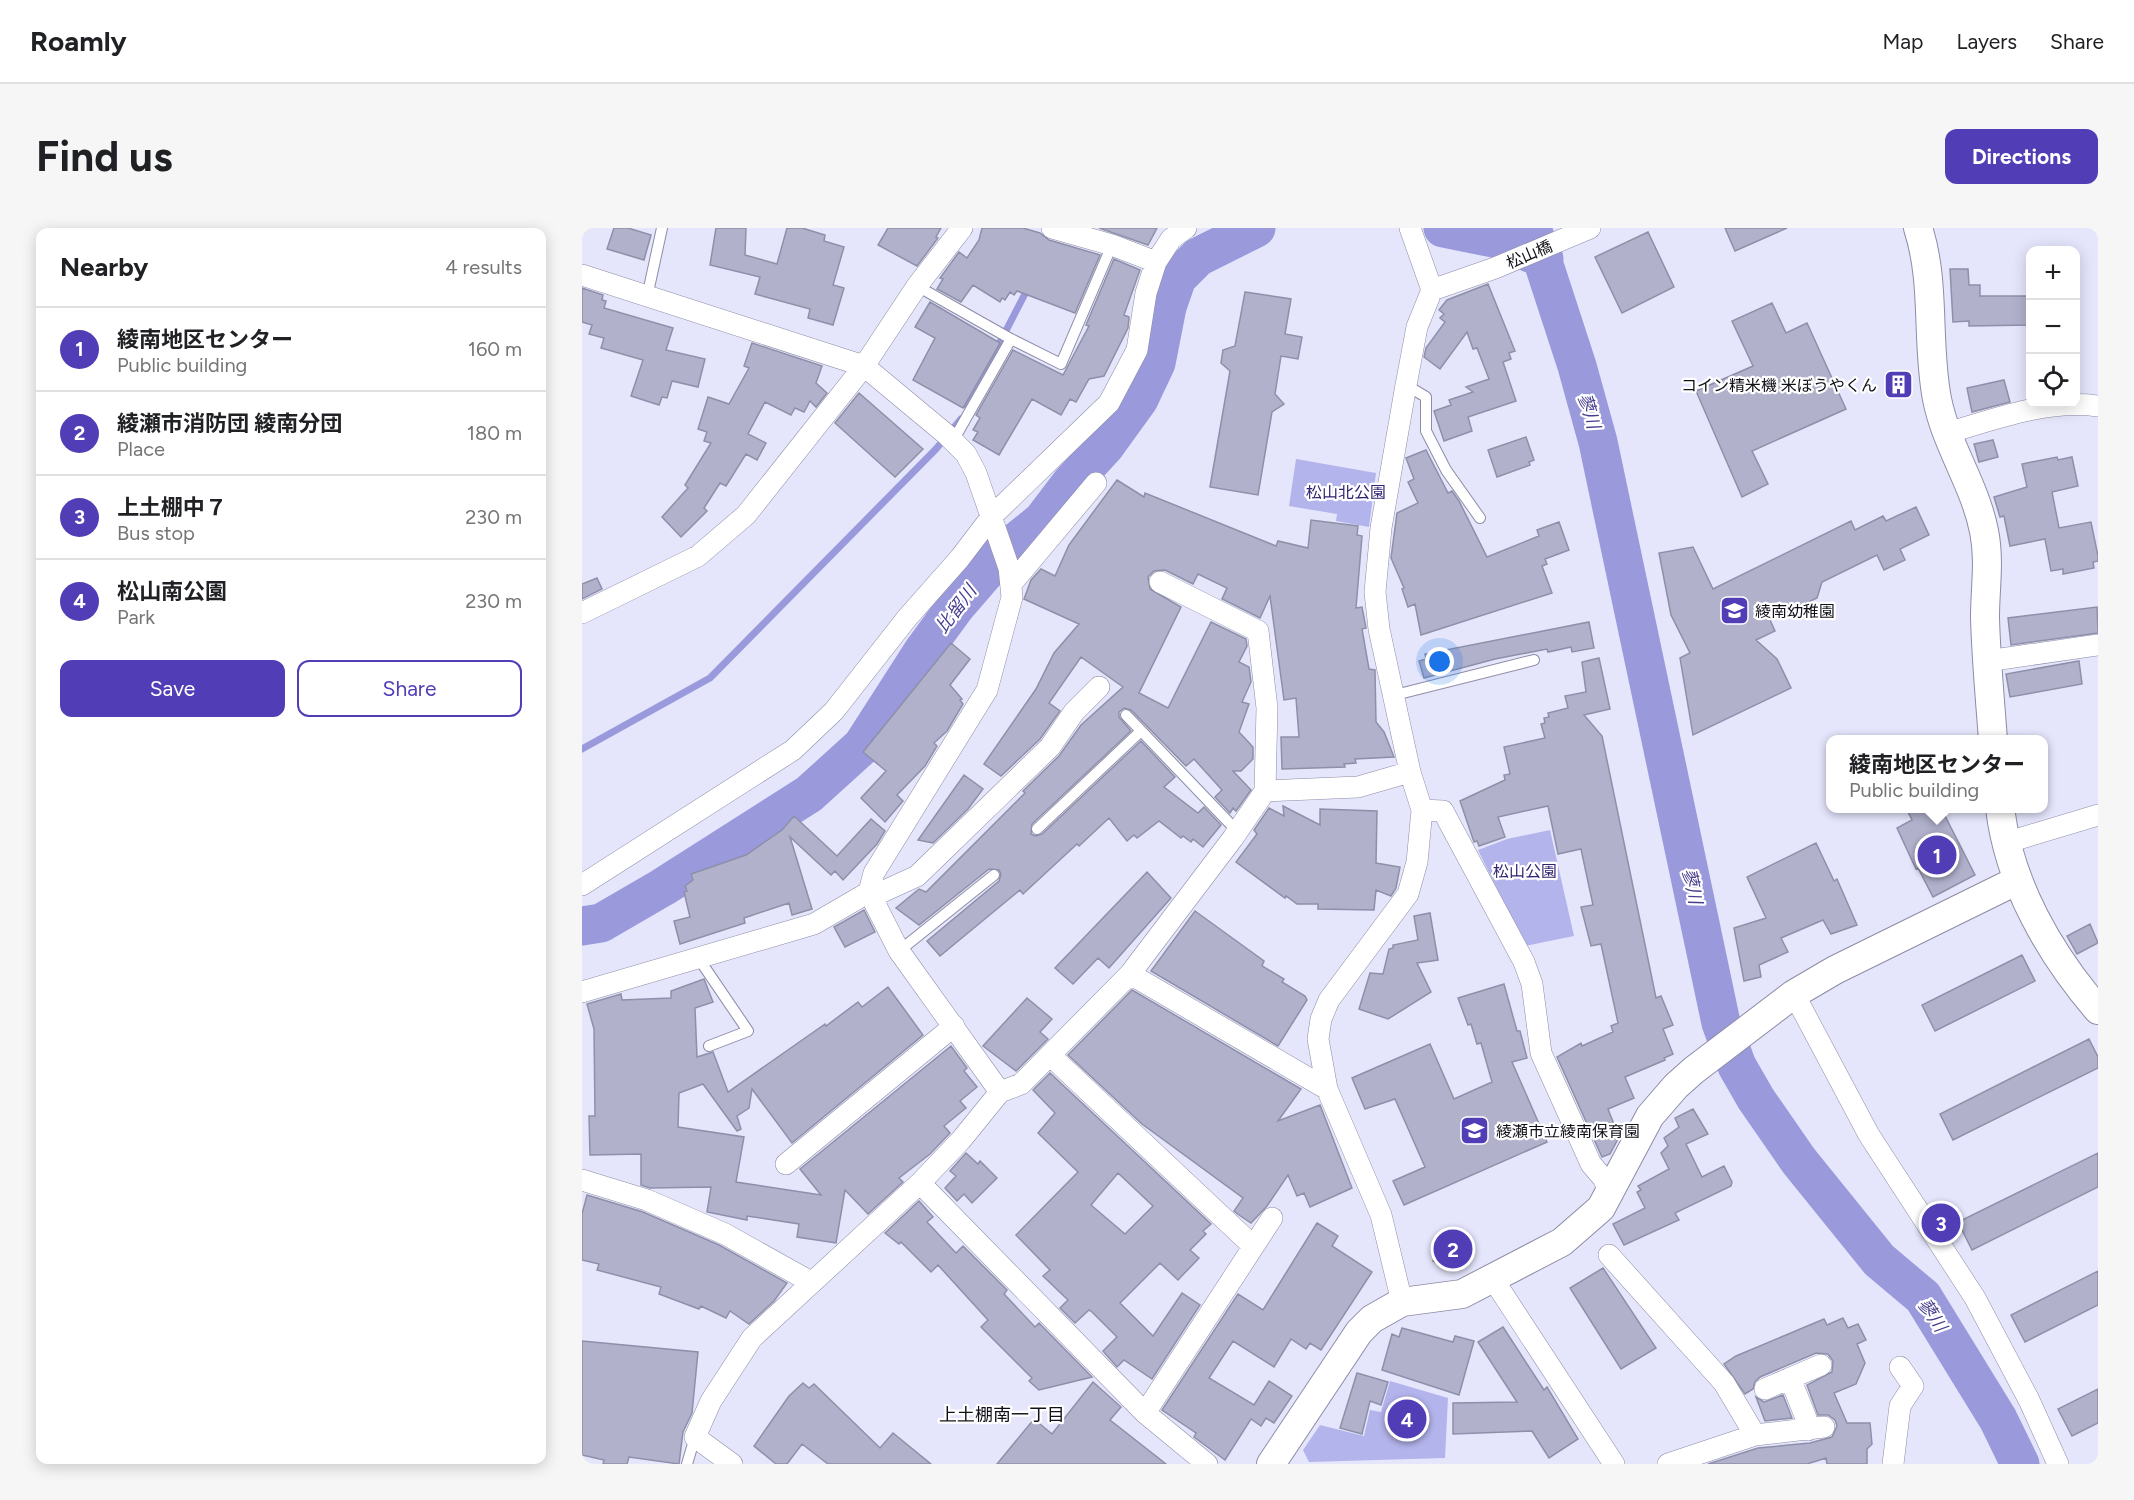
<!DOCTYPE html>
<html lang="en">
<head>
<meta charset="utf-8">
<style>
	body { margin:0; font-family:Figtree,"Noto Sans JP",sans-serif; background:#f6f6f6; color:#202124 }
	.controls { position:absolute; right:18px; top:18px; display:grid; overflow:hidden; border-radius:12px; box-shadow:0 3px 15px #0003 }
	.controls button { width:54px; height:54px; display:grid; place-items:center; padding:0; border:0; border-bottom:2px solid #e0e0e0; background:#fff; color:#202124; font:30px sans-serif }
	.you { position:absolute; left:858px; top:434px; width:21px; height:21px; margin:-15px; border:4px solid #fff; border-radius:50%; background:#1a73e8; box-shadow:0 0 0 9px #1a73e833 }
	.badge { display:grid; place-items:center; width:39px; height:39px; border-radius:50%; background:#513db5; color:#fff; font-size:20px; font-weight:700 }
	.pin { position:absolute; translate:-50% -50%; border:3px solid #fff; box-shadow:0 2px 6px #0006 }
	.popup { position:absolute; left:1244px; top:507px; width:222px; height:78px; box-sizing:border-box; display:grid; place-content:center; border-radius:12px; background:#fff; filter:drop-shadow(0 2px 4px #0005); font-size:20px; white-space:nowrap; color:#757577 }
	.popup b { font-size:22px; color:#202124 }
	.popup::after { content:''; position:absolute; left:50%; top:100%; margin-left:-12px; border:12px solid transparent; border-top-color:#fff }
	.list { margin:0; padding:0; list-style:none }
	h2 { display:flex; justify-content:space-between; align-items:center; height:78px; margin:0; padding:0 24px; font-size:26px }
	h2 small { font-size:20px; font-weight:400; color:#757577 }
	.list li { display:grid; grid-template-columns:39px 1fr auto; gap:18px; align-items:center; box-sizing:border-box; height:84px; padding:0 24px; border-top:2px solid #e0e0e0 }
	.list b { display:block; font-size:22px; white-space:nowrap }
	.list p { margin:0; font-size:20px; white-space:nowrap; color:#757577 }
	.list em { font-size:20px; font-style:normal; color:#757577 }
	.actions { display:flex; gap:12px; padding:18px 24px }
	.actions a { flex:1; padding:14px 0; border:2px solid #513db5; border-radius:12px; text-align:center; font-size:21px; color:#513db5 }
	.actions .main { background:#513db5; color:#fff }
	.icon { flex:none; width:33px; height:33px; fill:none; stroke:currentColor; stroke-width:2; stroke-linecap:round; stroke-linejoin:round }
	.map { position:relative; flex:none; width:1516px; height:1236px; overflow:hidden; border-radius:12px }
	header { display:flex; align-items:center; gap:36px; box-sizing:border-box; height:84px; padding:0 30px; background:#fff; border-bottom:2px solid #e0e0e0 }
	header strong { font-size:28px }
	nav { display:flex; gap:33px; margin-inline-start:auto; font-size:21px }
	.intro { display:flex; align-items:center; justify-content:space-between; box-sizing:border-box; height:144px; padding:0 36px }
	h1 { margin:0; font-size:42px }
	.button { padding:15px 27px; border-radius:12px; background:#513db5; color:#fff; font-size:21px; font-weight:700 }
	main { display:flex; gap:36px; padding:0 36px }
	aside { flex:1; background:#fff; border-radius:12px; box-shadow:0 3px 15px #0003 }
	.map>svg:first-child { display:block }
	.green { fill:#b4b4ed }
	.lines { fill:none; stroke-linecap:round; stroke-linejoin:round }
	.stream { stroke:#9a99dc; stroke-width:7 }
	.river { stroke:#9a99dc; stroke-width:39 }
	.building { fill:#b1b1cc; stroke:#8e8fa9; stroke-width:1.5; fill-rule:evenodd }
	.lane-casing { stroke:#8c8ca6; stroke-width:12 }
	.street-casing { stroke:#8c8ca6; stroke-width:22 }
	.secondary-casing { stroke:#8c8ca6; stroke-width:30 }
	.lane { stroke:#fff; stroke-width:10 }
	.street { stroke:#fff; stroke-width:21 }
	.secondary { stroke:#fff; stroke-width:28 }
	.labels { text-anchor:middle; stroke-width:4.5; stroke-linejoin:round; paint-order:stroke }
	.street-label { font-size:16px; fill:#101019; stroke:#fff }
	.poi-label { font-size:16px; fill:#101019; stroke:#fff; text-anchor:start }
	.park-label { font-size:16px; fill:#302471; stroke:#fff }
	.water-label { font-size:18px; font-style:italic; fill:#473f8e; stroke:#fff }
	.neighbourhood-label { font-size:18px; fill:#101019; stroke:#fff }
</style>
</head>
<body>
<header>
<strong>Roamly</strong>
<nav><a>Map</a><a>Layers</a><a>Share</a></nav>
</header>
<div class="intro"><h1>Find us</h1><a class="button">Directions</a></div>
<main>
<aside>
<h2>Nearby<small>4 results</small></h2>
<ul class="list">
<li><span class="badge">1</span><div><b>綾南地区センター</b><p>Public building</p></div><em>160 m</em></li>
<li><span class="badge">2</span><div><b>綾瀬市消防団 綾南分団</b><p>Place</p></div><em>180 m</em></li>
<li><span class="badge">3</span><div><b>上土棚中７</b><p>Bus stop</p></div><em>230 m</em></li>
<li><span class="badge">4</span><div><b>松山南公園</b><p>Park</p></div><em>230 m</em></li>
</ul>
<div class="actions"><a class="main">Save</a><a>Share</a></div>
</aside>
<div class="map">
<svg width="1516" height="1236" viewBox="0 0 1516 1236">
	<rect width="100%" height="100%" fill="#e5e6fc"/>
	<path class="green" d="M714,231L794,245L787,299L754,293L755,286L707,278Z
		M968,602L992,708L943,718L896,622L925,611Z
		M808,1153L866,1170L863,1230L727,1234L721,1222L738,1197L782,1208L788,1182L799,1184Z"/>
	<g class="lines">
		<path class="stream" d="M385,178L446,60
			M0,521L128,450L354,221L379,191"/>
		<path class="river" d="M861,0L916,11L962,31
			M950,0L995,138L1016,214L1139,795L1155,838L1174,871L1217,933L1297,1032L1341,1069L1416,1191L1438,1236
			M0,698L19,695L81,659L227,566L280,518L341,423L374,378L418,327L460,293L489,255L523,218L557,171L574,135L585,79L595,50L616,29L674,0"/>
	</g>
	<path class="building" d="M32,0H46L69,7L62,32L25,21Z
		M134,0H164L163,27L195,36L205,0H220L243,7L242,13L262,19L251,57L262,60L251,97L226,90L228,81L173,66L178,49L128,37Z
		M306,0H359L354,9L356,10L335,38L296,17Z
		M400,0H441L458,5L467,12L518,27L493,85L435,63L432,67L428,64L423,72L420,70L418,74L391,57L379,74L355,61L361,51L358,50L377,24L385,30L397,12Z
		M517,0H575L566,17Z
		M1143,0H1205L1153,23Z
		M1066,4L1092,59L1040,85L1013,29Z
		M532,31L558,42L542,87L547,89L546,100L522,148L507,151L494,174L488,171L479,187L450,171L417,227L391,212L396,204L391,202L398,190L394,187L431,122L481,147L507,98L504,97Z
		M1368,41H1386L1387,57H1398V68H1449V97L1387,98V93L1371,94Z
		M906,56L933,123L927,125L929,131L921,134L934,173L886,189L890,203L862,213L852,183L869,177L867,172L891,164L884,159L907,151L895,120L891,121L885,104L858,141L842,129L844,120L863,94L858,90L862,86L857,82L865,72Z
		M0,60L21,67L20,72L24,73L22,80L91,100L84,122L123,131L116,159L90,153L85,170L80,169L77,177L49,168L61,132L19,120L22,110L7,106L10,97L0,94Z
		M663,64L709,71L703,106L720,109L716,131L699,128L693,166L702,176L690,184L676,267L628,259L648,143L639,135L641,122L653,118Z
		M348,74L418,115L381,180L331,152L353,110L333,99Z
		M1190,75L1204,105L1225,95L1264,181L1170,223L1186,256L1160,269L1114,163L1171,138L1150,93Z
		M170,115L240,138L234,155L245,165L234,179L228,173L222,184L213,180L209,187L183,174L166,206L184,215L175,232L164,226L144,258L138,255L122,280L125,283L99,309L80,289L106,260L103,257L129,215L122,213L125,204L116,201L126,169L147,176L167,140L162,138Z
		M1422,152L1428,174L1390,184L1385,160Z
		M277,165L341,221L313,249L253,195Z
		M944,209L952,232L947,234L948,237L915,249L906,222Z
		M1411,212L1416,229L1397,234L1392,216Z
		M844,222L866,265L870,263L877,273L905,329L957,308L955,302L977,294L987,322L963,331L965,336L960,338L970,365L839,407L833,376L826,379L820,361L822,360L809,330L815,285L836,275L826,254L832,251L824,230Z
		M1475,229L1476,232L1490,229L1496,258L1470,264L1477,300L1509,294L1516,328V333L1511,334L1512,340L1481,346V341L1469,343L1463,311L1428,318L1422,288L1418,289L1412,269L1445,259L1440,236Z
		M535,252L562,269L563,265L694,318L696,313L726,320L729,292L776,298L775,307L780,308L774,380L780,379L784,400L780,401L787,441L793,442L794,494L802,504L812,529L773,531L774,535L762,536L763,539L700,541L699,509H717L714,470L702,472L688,368L678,390L640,371L645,360L616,346L611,356L583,342L572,343L566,349L568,361L599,379L557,465L586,480L629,394L664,411L665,418L657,434L667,439L669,454L660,474L667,476L657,504L671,519V531L659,543H651L669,562L654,583L651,580L648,585L633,569L640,562L612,531L604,538L549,482L542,480L537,484V489L549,503L450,596L449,606L453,608L460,606L559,513L593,549L582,559L616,585L622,579L639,597L621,619L611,611L609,614L601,608L599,610L577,593L555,610L552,607L545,613L527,590L497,618L495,616L441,666L438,662L358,728L345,713L417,653L419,646L417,642L407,641L337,697L314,680L337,661L344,664L443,565L441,563L477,528L499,497L541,459L499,429L467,475L478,483L458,511L419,548L402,536L454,461L472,425L497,396L442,371L449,352L459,341L473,348L487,317Z
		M1334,279L1347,307L1318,321L1323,332L1302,342L1295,327L1240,354L1235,370L1188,392L1193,403L1174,412L1195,431L1209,460L1111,507L1098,430L1108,425L1089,387L1077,325L1111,319L1131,361L1269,293L1273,302L1301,288L1304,293Z
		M15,350L20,361L0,371V356Z
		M1515,379L1516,405L1429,417L1426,390Z
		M1007,394L1012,420L990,424L989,419L966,424L965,421L913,431L842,450L837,433L844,431L843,426Z
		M369,415L388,431L368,457L380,471L378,472L381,476L365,503L352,515L355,518L343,538L315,567L321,573L303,594L279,570L304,543L281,524Z
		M1017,430L1028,481L1002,487L1020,508L1074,770L1079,768L1091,797L1081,801L1091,826L1082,830L1083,832L1043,849L1052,870L1026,881L1037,909L1028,926L1020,929L975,829L999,815L1000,818L1031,804L1029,798L1036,795L1019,716L1009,718L999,679L1011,677L999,621L976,626L966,578L916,589L923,609L897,618L895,613L892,614L878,573L923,552L922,547L928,546L922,519L963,510L959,496L963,495L962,490L967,489L966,485L986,480L983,468L1004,464L1000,434Z
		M1497,433L1500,456L1428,469L1424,446Z
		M382,547L401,561L386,581L351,615L336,612Z
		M701,578L738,597V581L795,583L794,635L818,639L814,660L809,668L794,662L792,682L736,681V676H715L704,668L703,670L654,634L675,606L672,602L687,580L702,588Z
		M1324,580H1359L1393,647L1351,669L1336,640L1334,641L1315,600L1330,592Z
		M212,588L255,628L289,591L303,603L295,616L261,652L253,643L249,647L208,609L230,681L210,687L207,675L162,690L163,695L98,716L92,693L108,689L102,664L105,663L103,658L111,652L109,646L164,627L200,602Z
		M1234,615L1252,653L1255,651L1275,697L1249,706L1241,692L1199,710L1206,724L1177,737L1179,749L1162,753L1152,700L1184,690L1165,649Z
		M565,644L589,670L527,740L516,730L491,756L473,740Z
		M282,682L293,704L263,719L252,699Z
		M613,683L682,733L680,738L702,751L700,754L723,768L725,772L696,818L569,743Z
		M848,685L856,732L835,735L849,764L806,791L777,781L788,745L801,746L807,721L811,720V717L836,712L832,688Z
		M1508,696L1516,715L1495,726L1485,708Z
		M1440,727L1453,753L1353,803L1340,777Z
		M122,751L131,774L113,780L115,829L131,824L146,864L243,796L244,798L276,774L280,779L306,759L341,807L210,915L170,861L167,880L155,888L159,901L155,903L121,856L97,865L96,899L162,909L154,954L239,967L218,941L369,818L385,840L382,843L395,859L378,873L384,880L362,898L368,905L348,926L317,950L321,954L286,986L263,962L254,1015L215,1009L217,996L165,988V992L125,984L129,959L68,960L59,957V926L8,927L7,888H13L12,801L5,776L39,766L40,772L89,770V763Z
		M922,756L935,803H938L945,830L930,834L965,914L822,977L811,953L843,939L813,871L783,881L770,850L848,816L872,871L910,854L899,815L895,816L889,796L886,797L876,770Z
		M550,762L719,861L696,893L738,877L770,960L728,979L722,965L715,968L706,947L685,978L669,995L657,987L652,983L661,970L560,896L486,827Z
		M445,770L470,791L458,804L466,811L434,843L401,818Z
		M1507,811L1516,829V840L1371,912L1358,886Z
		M468,845L629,996L621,1003L624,1006L608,1022L617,1030L596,1052L578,1035L538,1075L571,1108L600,1065L618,1077L570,1151L542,1132L535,1139L521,1123L535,1109L510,1084L507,1082L493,1095L478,1080L486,1072L461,1048L468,1042L434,1007L496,944L456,905L473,885L451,862ZM536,945L571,978L543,1006L509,977Z
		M1111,881L1126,906L1104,916L1120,949L1142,938L1150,954L1149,958L1093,985L1097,992L1042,1017L1031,996L1063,980L1055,964L1059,962L1056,958L1087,941L1079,925L1086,918L1082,910L1097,899L1093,890Z
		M384,925L396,936L398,933L415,950L390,975L382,966L375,973L363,960L374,948L368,943Z
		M1516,925V959L1390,1022L1376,994Z
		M5,967L61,984L137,1017L205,1055L192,1073L167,1096L148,1083L144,1090L119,1078L117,1081L77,1066L79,1059L15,1042L17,1036L0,1032V986Z
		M337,973L351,989L345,994L374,1025L381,1018L425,1062L422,1066L453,1099L457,1095L510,1149L457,1162L447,1153L450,1150L399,1099L406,1092L356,1037L349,1044L319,1014L317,1016L303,1005Z
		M735,995L756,1008L750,1018L790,1044L739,1122L728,1115L724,1121L709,1111L692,1139L651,1113L627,1150L672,1177L687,1153L710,1168L692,1195L684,1190L679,1198L669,1191L643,1232L612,1209L614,1205L580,1182L656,1066L681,1082Z
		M861,1006L887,1016L878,1042L851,1033Z
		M1021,1040L1074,1120L1039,1141L988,1060Z
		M1516,1043V1077L1443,1114L1429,1087Z
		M1261,1090L1266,1100L1276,1096L1284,1112L1275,1116L1283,1135L1274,1156L1252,1165L1265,1195H1288L1290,1216L1285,1221V1236H1245L1244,1230L1225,1236H1126L1176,1220L1228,1215L1250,1209L1255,1198L1253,1192L1246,1187H1236L1225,1157L1250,1144L1251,1133L1246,1126L1234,1125L1178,1149L1173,1154L1171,1161L1163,1166L1142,1136L1154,1128L1242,1091L1245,1097Z
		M921,1099L962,1162L965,1159L996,1211L967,1230L950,1203L871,1206V1175L935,1174L896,1114Z
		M820,1100L871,1114L873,1108L892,1113L877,1167L800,1142L810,1106L817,1109Z
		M0,1113L116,1124L110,1185L101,1204L97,1236L47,1229L45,1236H21L22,1232L0,1227Z
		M775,1145L806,1154L799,1177L788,1173L780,1206L758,1200Z
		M511,1154L539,1179L528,1192L584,1236H415L452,1191L470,1206Z
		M221,1155L227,1160L232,1156L298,1220L311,1205L349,1236H246L220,1216L205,1236H194L172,1218L207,1168Z
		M1516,1161V1195L1490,1208L1476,1181Z
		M1201,1167L1210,1190L1183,1193L1174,1169L1182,1174Z"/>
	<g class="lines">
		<defs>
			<path id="lane" d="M335,58L429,111L479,136L530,17
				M65,69L80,0
				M824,157L844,169V203L864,242L898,290
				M371,213L429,111
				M813,467L952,432
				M544,487L656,604
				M455,601L559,503
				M317,723L412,647
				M117,731L166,803L127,818
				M105,1236L113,1209"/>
			<path id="street" d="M470,0L530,17L574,34
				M828,0L850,62L835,99L824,157L799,300L793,364L797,401L828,544L840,582L861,583L942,734L950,756L959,825L1009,936L1021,950L1029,966
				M0,47L282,138L365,207L384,226L394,245L427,340L430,369L405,462L292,645L287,664L317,723L418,864
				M850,62L913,40L1008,0
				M1366,205C1412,191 1467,171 1516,178
				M430,355L514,255
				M0,385L116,328L164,287L282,138L335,58L380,0
				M1405,433L1516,417
				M683,563L776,559L828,544
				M1423,615L1516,587
				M0,657L211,522L252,483L325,390L378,330L410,288L527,175L555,122L564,65L574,34L589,11L604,0
				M289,669L335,648L468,519L492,484L517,459
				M548,746L745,861
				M0,764L232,696L287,664
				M1212,766L1287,907L1393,1070L1447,1172L1476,1236
				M469,828L670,1017
				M204,936L372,798
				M0,952L65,972L143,1006L229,1054
				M338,955L563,1185L625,1236
				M1027,1027L1142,1155L1173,1207
				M911,1051L1032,1236
				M820,1074L799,987L745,861L736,811L739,791L747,772L826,666L835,634L840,582
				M1208,1150L1224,1190L1226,1202
				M1183,1161L1239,1137
				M563,1185L690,990
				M150,1236L113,1209L129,1173L170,1110L338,955L379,912L418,864L439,856L548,746L651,610L683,563L685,480L676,403L578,354
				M1086,1236L1173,1207L1242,1199
				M1311,1236L1318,1178L1331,1158L1318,1139"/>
			<path id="secondary" d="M1336,0C1354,55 1344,114 1355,171C1364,217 1393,257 1402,303C1408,333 1403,360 1403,389C1404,430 1408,471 1411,512
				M1418,580C1427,656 1468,726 1516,782
				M689,1236L777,1104L790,1091L820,1074L880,1066L980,1014L1019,980L1068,888L1094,858L1112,842L1212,766L1253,742L1436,652"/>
		</defs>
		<use href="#lane" class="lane-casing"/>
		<use href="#street" class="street-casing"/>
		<use href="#secondary" class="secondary-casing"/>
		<use href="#lane" class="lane"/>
		<use href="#street" class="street"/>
		<use href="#secondary" class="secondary"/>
	</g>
	<defs>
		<symbol id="building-square" viewBox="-11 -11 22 22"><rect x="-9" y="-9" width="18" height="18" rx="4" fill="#513db5" stroke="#fff"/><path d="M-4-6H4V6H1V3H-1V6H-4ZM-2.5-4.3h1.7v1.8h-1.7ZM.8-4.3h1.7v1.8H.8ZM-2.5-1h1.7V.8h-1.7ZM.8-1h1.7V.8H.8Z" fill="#fff"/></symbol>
		<symbol id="school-square" viewBox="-11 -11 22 22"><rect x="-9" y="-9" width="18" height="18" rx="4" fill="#513db5" stroke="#fff"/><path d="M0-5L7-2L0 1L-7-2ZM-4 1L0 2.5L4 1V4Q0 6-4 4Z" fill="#fff"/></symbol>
	</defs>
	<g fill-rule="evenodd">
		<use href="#building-square" x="1300" y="140" width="33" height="33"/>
		<use href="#school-square" x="1136" y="366" width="33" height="33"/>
		<use href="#school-square" x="876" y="886" width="33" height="33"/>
	</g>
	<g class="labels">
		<g class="street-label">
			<text transform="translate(947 26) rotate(-23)" y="6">松山橋</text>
		</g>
		<g class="poi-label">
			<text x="1295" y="163" text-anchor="end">コイン精米機 米ぼうやくん</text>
			<text x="1173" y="389">綾南幼稚園</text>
			<text x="914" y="909">綾瀬市立綾南保育園</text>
		</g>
		<g class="park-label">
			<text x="764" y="270">松山北公園</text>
			<text x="943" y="649">松山公園</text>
		</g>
		<g class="water-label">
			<text transform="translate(1007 183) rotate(73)" y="6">蓼川</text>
			<text transform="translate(374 381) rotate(-53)" y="6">比留川</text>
			<text transform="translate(1110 658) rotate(78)" y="6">蓼川</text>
			<text transform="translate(1350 1087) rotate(56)" y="6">蓼川</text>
		</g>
		<g class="neighbourhood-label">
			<text x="420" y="1193">上土棚南一丁目</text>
		</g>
	</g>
</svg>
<div class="controls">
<button>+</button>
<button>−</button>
<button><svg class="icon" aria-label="locate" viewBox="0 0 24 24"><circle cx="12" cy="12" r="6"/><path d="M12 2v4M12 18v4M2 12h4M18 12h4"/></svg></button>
</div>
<div class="you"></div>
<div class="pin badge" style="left:1355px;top:627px">1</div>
<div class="popup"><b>綾南地区センター</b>Public building</div>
<div class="pin badge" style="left:871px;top:1021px">2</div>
<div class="pin badge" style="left:1359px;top:995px">3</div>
<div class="pin badge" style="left:825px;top:1191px">4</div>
</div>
</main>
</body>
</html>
